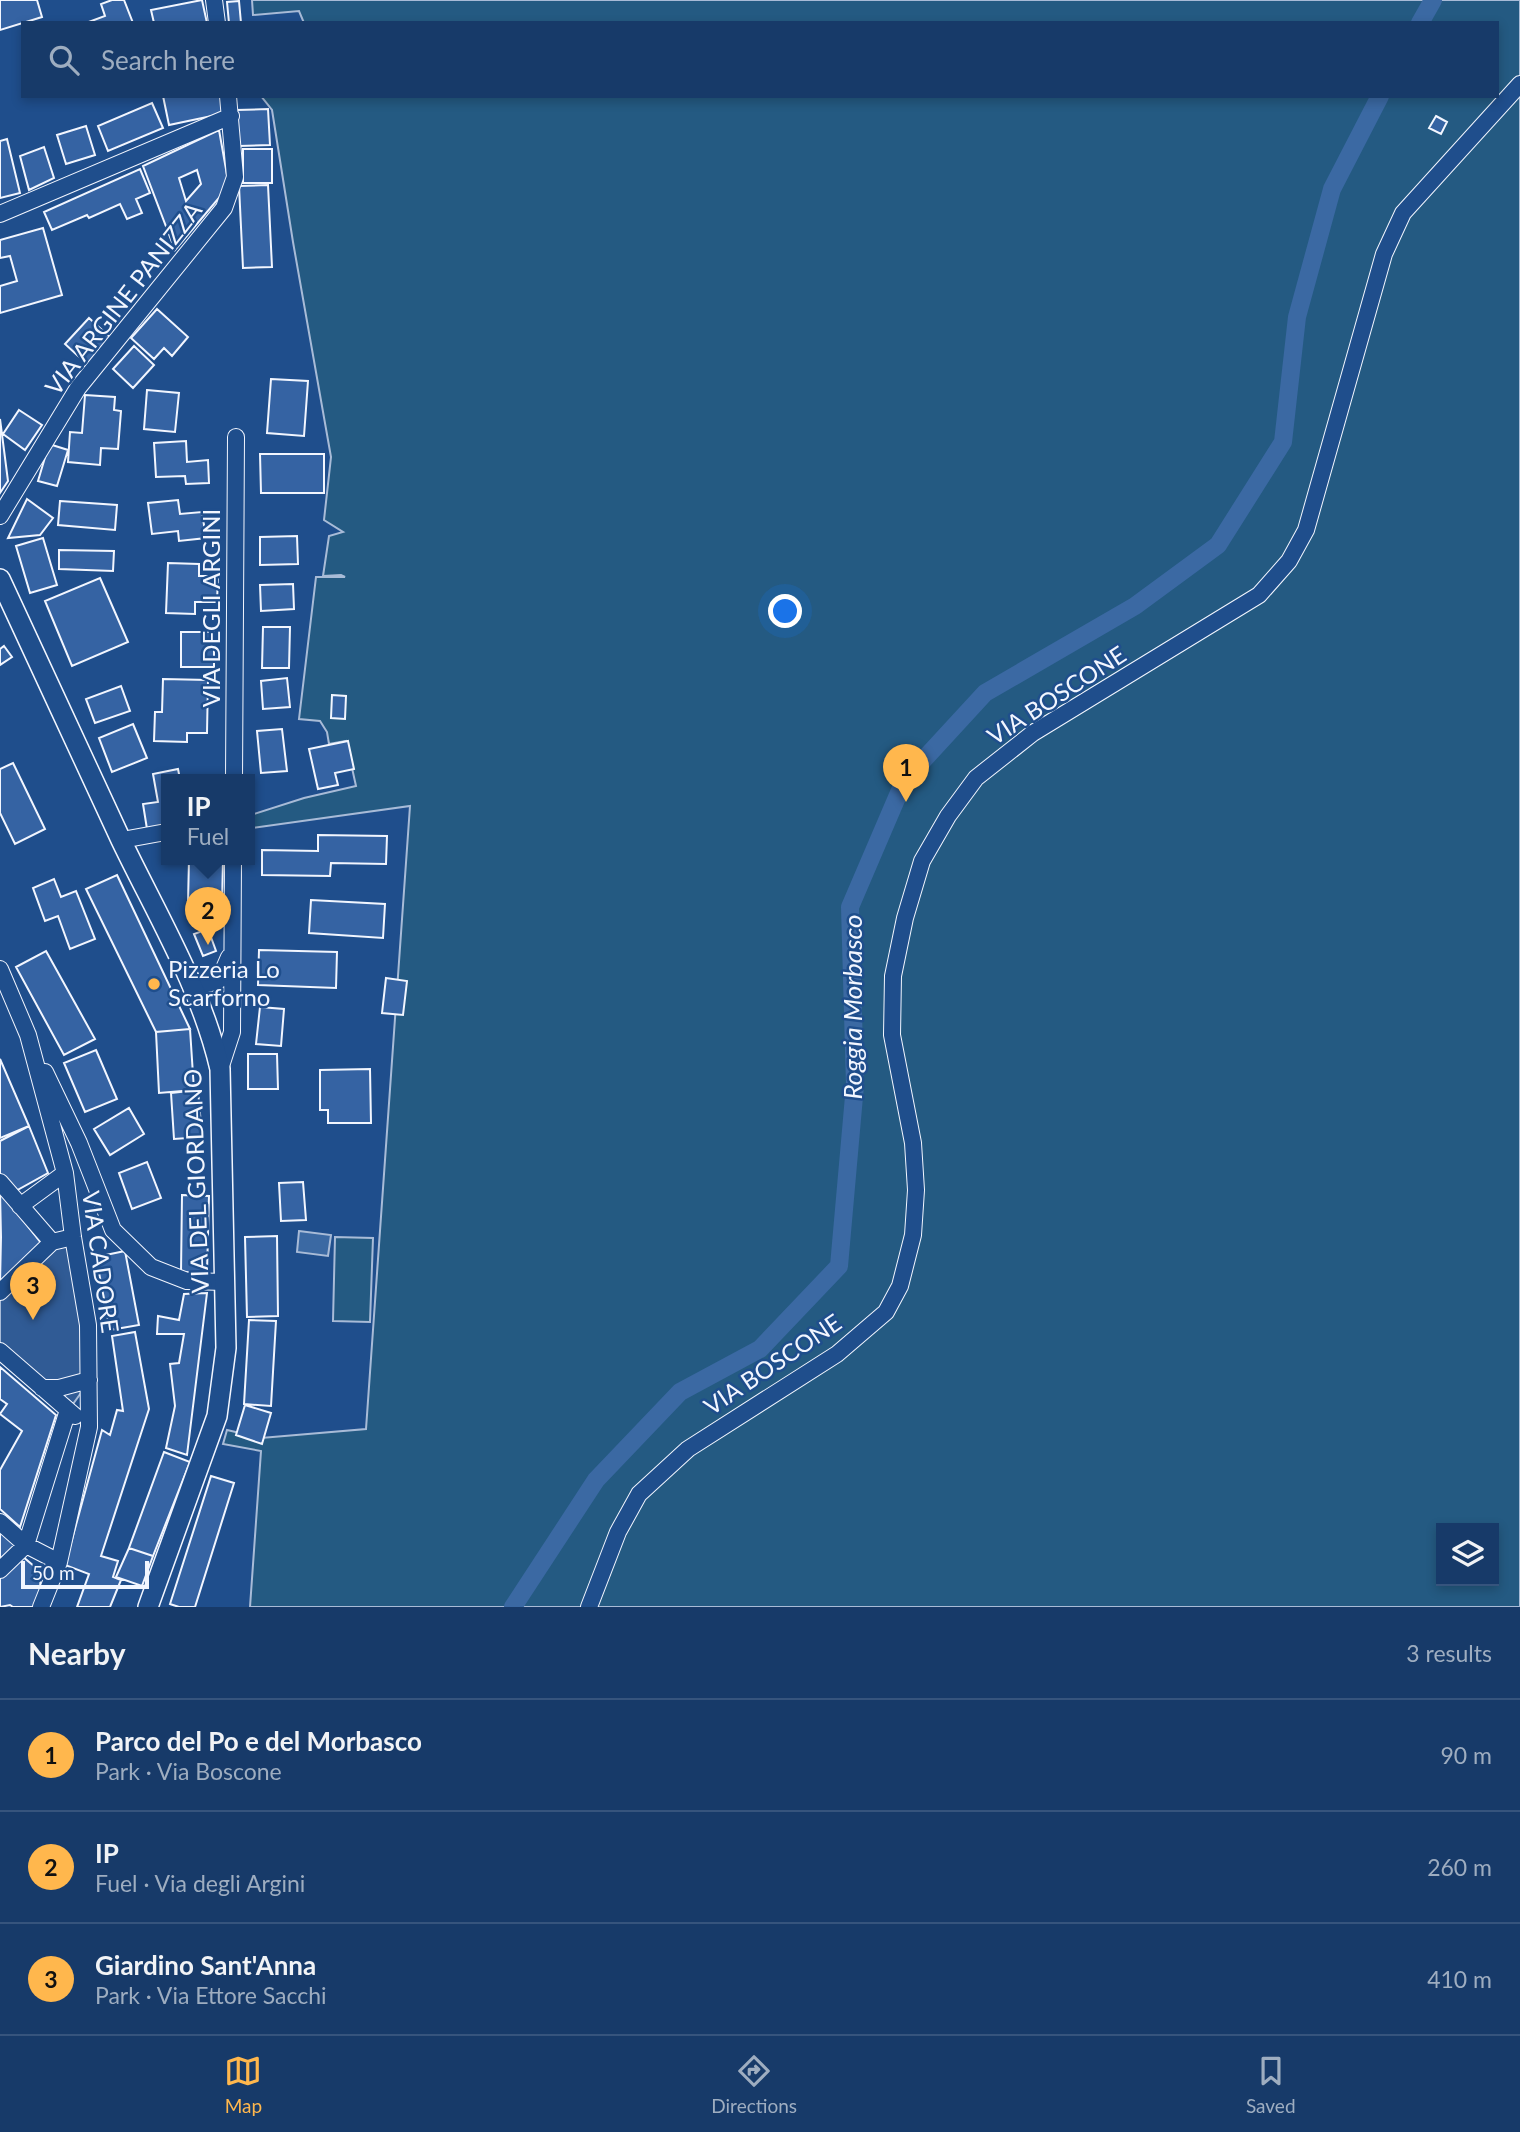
<!DOCTYPE html>
<html lang="en">
<head>
<meta charset="utf-8">
<style>
	body { margin:0; font-family:Lato,sans-serif; background:#244571; color:#f1f3f6 }
	.controls { position:absolute; right:21px; bottom:21px; display:grid; overflow:hidden; border-radius:0px; box-shadow:0 4px 10px #0003 }
	.controls button { width:63px; height:63px; display:grid; place-items:center; padding:0; border:0; border-bottom:2px solid #36547d; background:#173a69; color:#f1f3f6; font:35px sans-serif }
	.scale { position:absolute; left:21px; bottom:18px; width:128px; box-sizing:border-box; padding-left:7px; border:4px solid #f2f6ff; border-top:0; font-size:19px; line-height:24px; white-space:nowrap; color:#f2f6ff; -webkit-text-stroke:5px #1f4e8c; paint-order:stroke }
	.you { position:absolute; left:786px; top:612px; width:24px; height:24px; margin:-18px; border:5px solid #fff; border-radius:50%; background:#1a73e8; box-shadow:0 0 0 10px #1a73e833 }
	.badge { display:grid; place-items:center; width:46px; height:46px; border-radius:50%; background:#ffb74d; color:#111; font-size:23px; font-weight:700 }
	.pin { position:absolute; translate:-50% -58px; filter:drop-shadow(0 2px 4px #0008) }
	.pin::after { content:''; position:absolute; top:37px; width:24px; height:21px; background:inherit; clip-path:polygon(0 0,100% 0,50% 100%) }
	.popup { position:absolute; left:161px; top:774px; width:94px; height:91px; box-sizing:border-box; display:grid; place-content:center; border-radius:0px; background:#173a69; filter:drop-shadow(0 2px 5px #0005); font-size:23px; white-space:nowrap; color:#9eadc0 }
	.popup b { font-size:26px; color:#f1f3f6 }
	.popup::after { content:''; position:absolute; left:50%; top:100%; margin-left:-14px; border:14px solid transparent; border-top-color:#173a69 }
	.list { margin:0; padding:0; list-style:none }
	h2 { display:flex; justify-content:space-between; align-items:center; height:91px; margin:0; padding:0 28px; font-size:30px }
	h2 small { font-size:23px; font-weight:400; color:#9eadc0 }
	.list li { display:grid; grid-template-columns:46px 1fr auto; gap:21px; align-items:center; box-sizing:border-box; height:112px; padding:0 28px; border-top:2px solid #36547d }
	.list b { display:block; font-size:26px; white-space:nowrap }
	.list p { margin:0; font-size:23px; white-space:nowrap; color:#9eadc0 }
	.list em { font-size:23px; font-style:normal; color:#9eadc0 }
	.icon { flex:none; width:38px; height:38px; fill:none; stroke:currentColor; stroke-width:2; stroke-linecap:round; stroke-linejoin:round }
	.map { position:relative; flex:none; width:1520px; height:1607px; overflow:hidden }
	.search { position:absolute; background:#173a69; box-shadow:0 4px 10px #0003; left:21px; right:21px; top:21px; height:77px; display:flex; align-items:center; gap:18px; box-sizing:border-box; padding:0 24px; border-radius:0px; color:#9eadc0; font-size:26px }
	.sheet { height:427px; background:#173a69 }
	nav { display:flex; justify-content:space-around; align-items:center; box-sizing:border-box; height:98px; border-top:2px solid #36547d; background:#173a69; font-size:19px; color:#9eadc0 }
	nav a { display:grid; justify-items:center; gap:4px }
	nav .on { color:#ffb74d }
	.map>svg:first-child { display:block }
	.green { fill:#245a82; stroke:#a8bbd7; stroke-width:2; fill-rule:evenodd }
	.parking { fill:#305b95; stroke:#a8bbd7; stroke-width:2 }
	.water { fill:#3b69a3; stroke:#a8bbd7; stroke-width:2 }
	.lines { fill:none; stroke-linecap:round; stroke-linejoin:round }
	.canal { stroke:#3b69a3; stroke-width:18 }
	.building { fill:#3563a3; stroke:#f2f6ff; stroke-width:2; fill-rule:evenodd }
	.minor-casing { stroke:#f2f6ff; stroke-width:18 }
	.tertiary-casing { stroke:#f2f6ff; stroke-width:22 }
	.minor { stroke:#1f4e8c; stroke-width:16 }
	.tertiary { stroke:#1f4e8c; stroke-width:19 }
	.poi-dot { fill:#ffb74d; stroke:#1f4e8c; stroke-width:2.5 }
	.labels { text-anchor:middle; stroke-width:5; stroke-linejoin:round; paint-order:stroke }
	.street-label { font-size:24px; fill:#f2f6ff; stroke:#1f4e8c }
	.poi-label { font-size:24px; fill:#f2f6ff; stroke:#1f4e8c; text-anchor:start }
	.water-label { font-size:26px; font-style:italic; fill:#f2f6ff; stroke:#1f4e8c }
</style>
</head>
<body>
<div class="map">
<svg width="1520" height="1607" viewBox="0 0 1520 1607">
	<rect width="100%" height="100%" fill="#1f4e8c"/>
	<path class="green" d="M252,0H1520V1607H250L261,1451L223,1444L227,1430L261,1438L366,1429L410,806L252,828L251,815L304,798L356,786L346,741L329,744L327,732L320,721L299,719L316,577H345L341,575L323,576L329,536L343,532L324,520L331,457L293,242L272,110L261,96H1497V23H304L299,11L253,15ZM1441,1528H1494V1581H1441Z
		M335,1237L373,1238L370,1322L333,1321Z"/>
	<path class="parking" d="M68,1244L82,1330L83,1390L73,1404L0,1343V1299L54,1247Z"/>
	<path class="water" d="M299,1231L331,1235L328,1256L297,1252Z"/>
	<g class="lines">
		<path class="canal" d="M1420,23L1433,0
			M513,1607L596,1480L680,1392L760,1349L839,1266L855,1085L850,907L904,781L985,693L1135,606L1218,545L1283,442L1297,317L1332,189L1380,96"/>
	</g>
	<path class="building" d="M0,0H37L42,17L0,30Z
		M112,0H124L133,23H86L105,16L101,4Z
		M202,0L207,23H154L151,10Z
		M239,1L241,23H229L227,2Z
		M163,96H222L226,113L169,125Z
		M152,103L163,128L108,151L98,126Z
		M268,109L270,145L239,146L237,110Z
		M1436,116L1447,122L1441,134L1429,128Z
		M86,126L95,155L66,164L57,135Z
		M219,130L229,186L175,250L143,166ZM197,170L201,184L186,201L179,178Z
		M7,139L20,193L0,198V141Z
		M44,147L54,178L29,190L20,156Z
		M243,149H272V183H243Z
		M140,169L150,193L136,199L142,213L127,219L120,204L89,218L87,215L52,230L44,212Z
		M268,185L272,267L243,268L239,186Z
		M43,228L62,295L0,313V286L17,281L10,256L0,258V240Z
		M157,309L188,337L172,356L164,348L154,359L131,338Z
		M89,318L112,339L88,365L65,344Z
		M134,346L154,365L133,388L113,369Z
		M271,379L308,381L304,436L267,433Z
		M147,390L179,393L175,432L144,429Z
		M85,395L115,397L114,410L121,411L118,449L101,448L100,465L68,462L70,432L82,433Z
		M19,410L42,425L25,450L3,434Z
		M0,419L8,481L0,493Z
		M186,441L187,462L208,460L209,483L186,484L185,476L156,477L154,443Z
		M49,444L68,450L57,486L38,481Z
		M260,454H324V493H261Z
		M27,499L53,518L40,535L8,538Z
		M178,500L180,514L202,512L206,538L179,541L178,531L152,534L148,503Z
		M60,501L117,505L115,530L58,525Z
		M297,536L298,564L260,565V537Z
		M43,538L57,585L30,593L16,546Z
		M59,550L114,551L113,571L59,569Z
		M168,563L199,564V576H218L217,602H195V614L166,613Z
		M100,578L128,642L72,666L45,601Z
		M293,584L294,609L261,611L260,585Z
		M263,627H290L289,668H262Z
		M181,632H214V667H181Z
		M4,646L12,657L0,665V649Z
		M287,678L290,707L263,709L261,681Z
		M163,679L208,680L207,733H187V742L154,741L155,712H162Z
		M121,686L130,711L95,723L86,699Z
		M332,695L346,696L345,719L331,718Z
		M133,724L147,758L112,772L99,738Z
		M282,729L287,771L261,773L257,731Z
		M348,741L354,769L335,773L338,785L318,789L309,749Z
		M13,763L45,829L15,844L0,813V769Z
		M178,769L180,779H166V826L147,829L143,804L158,802L153,774Z
		M318,835L387,836L386,864L331,863L330,876L262,875V850L318,851Z
		M189,859H223L222,904L188,903Z
		M117,875L190,1029L156,1032L86,889Z
		M54,879L61,897L76,891L95,939L70,949L58,916L45,921L33,888Z
		M311,900L385,904L383,938L309,933Z
		M208,929L216,951L203,956L194,934Z
		M259,950L337,952L336,988L258,985Z
		M46,951L95,1039L64,1055L16,967Z
		M386,978L407,981L403,1015L382,1013Z
		M260,1007L284,1009L281,1046L256,1044Z
		M190,1029L194,1090L159,1093L156,1032Z
		M96,1050L117,1099L85,1112L64,1063Z
		M248,1054H277L278,1089H248Z
		M0,1059L29,1126L0,1138Z
		M370,1069L371,1123H328V1110H320V1070Z
		M198,1090L202,1137L174,1139L171,1093Z
		M129,1108L144,1134L110,1155L94,1129Z
		M29,1126L48,1173L12,1193L0,1177V1141Z
		M147,1162L161,1198L132,1209L119,1173Z
		M303,1182L306,1220L281,1221L279,1183Z
		M0,1191L41,1243L0,1284L1,1237Z
		M182,1195L209,1196L207,1273L181,1272Z
		M277,1236L278,1316L247,1317L245,1237Z
		M125,1251L139,1325L110,1330L96,1257Z
		M207,1293L187,1455L166,1448L175,1406L170,1364L179,1363L184,1334H157L158,1316L179,1320L184,1294Z
		M249,1320L276,1321L271,1406L244,1404Z
		M135,1332L149,1409L101,1556L118,1561L113,1577L121,1580L110,1607H77L89,1574L65,1565L102,1430L110,1435L117,1410L123,1411L112,1336Z
		M0,1367L56,1415L20,1527L0,1509V1470L22,1431L0,1414L7,1404L0,1399Z
		M245,1405L271,1413L262,1444L236,1435Z
		M164,1452L190,1462L153,1556L129,1548Z
		M211,1476L234,1483L195,1607H179L170,1604Z
		M0,1531L18,1547L0,1567Z
		M129,1548L153,1556L142,1586L116,1577Z
		M22,1556L41,1572L39,1605L35,1607H13L10,1605L0,1607V1576Z"/>
	<g class="lines">
		<defs>
			<path id="minor" d="M214,0L217,23
				M0,214L231,116
				M0,516L78,388L224,208L235,177L228,96
				M234,779L236,437
				M122,840L166,832
				M0,969L28,1035L65,1173L73,1237L88,1325L89,1427L59,1562L41,1607
				M193,984H208L219,980L229,957
				M220,1069L232,1032L233,859
				M45,1072L79,1143L113,1230L151,1267L187,1281L225,1282
				M0,1182L52,1242
				M20,1206L65,1173
				M0,1292L52,1242L73,1237
				M0,1351L75,1416
				M42,1388H59L89,1380
				M0,1522L26,1545L59,1562
				M0,1570L26,1545L68,1410
				M589,1607L618,1532L639,1494L688,1449L837,1354L886,1312L900,1286L913,1235L916,1190L913,1143L892,1035L893,976L905,918L922,861L948,816L976,778L1033,733L1259,595L1289,561L1306,530L1384,254L1403,213L1520,84"/>
			<path id="tertiary" d="M0,579C41,666 80,753 121,840C157,915 201,987 220,1069L226,1348L217,1416L148,1607"/>
		</defs>
		<use href="#minor" class="minor-casing"/>
		<use href="#tertiary" class="tertiary-casing"/>
		<use href="#minor" class="minor"/>
		<use href="#tertiary" class="tertiary"/>
	</g>
	<circle class="poi-dot" cx="154" cy="984" r="7"/>
	<g class="labels">
		<g class="street-label">
			<text transform="translate(124 299) rotate(-52)" y="8">VIA ARGINE PANIZZA</text>
			<text transform="translate(212 608) rotate(-90)" y="8">VIA DEGLI ARGINI</text>
			<text transform="translate(1057 696) rotate(-33)" y="8">VIA BOSCONE</text>
			<text transform="translate(197 1181) rotate(-92)" y="8">VIA DEL GIORDANO</text>
			<text transform="translate(100 1262) rotate(82)" y="8">VIA CADORE</text>
			<text transform="translate(773 1365) rotate(-34)" y="8">VIA BOSCONE</text>
		</g>
		<g class="poi-label">
			<text x="168" y="978">Pizzeria Lo<tspan x="168" dy="28">Scarforno</tspan></text>
		</g>
		<g class="water-label">
			<text transform="translate(853 1007) rotate(-90)" y="9">Roggia Morbasco</text>
		</g>
	</g>
</svg>
<div class="controls">
<button><svg class="icon" aria-label="layers" viewBox="0 0 24 24"><path d="M12 4l9 5-9 5-9-5zM3 14l9 5 9-5"/></svg></button>
</div>
<div class="scale">50 m</div>
<div class="you"></div>
<div class="pin badge" style="left:906px;top:802px">1</div>
<div class="pin badge" style="left:208px;top:945px">2</div>
<div class="popup"><b>IP</b>Fuel</div>
<div class="pin badge" style="left:33px;top:1320px">3</div>
<div class="search"><svg class="icon" aria-label="search" viewBox="0 0 24 24"><circle cx="10" cy="10" r="6"/><path d="M15 15l6 6"/></svg>Search here</div>
</div>
<section class="sheet">
<h2>Nearby<small>3 results</small></h2>
<ul class="list">
<li><span class="badge">1</span><div><b>Parco del Po e del Morbasco</b><p>Park · Via Boscone</p></div><em>90 m</em></li>
<li><span class="badge">2</span><div><b>IP</b><p>Fuel · Via degli Argini</p></div><em>260 m</em></li>
<li><span class="badge">3</span><div><b>Giardino Sant'Anna</b><p>Park · Via Ettore Sacchi</p></div><em>410 m</em></li>
</ul>
</section>
<nav>
<a class="on"><svg class="icon" aria-label="map" viewBox="0 0 24 24"><path d="M3 6l6-2 6 2 6-2v14l-6 2-6-2-6 2zM9 4v14M15 6v14"/></svg>Map</a>
<a><svg class="icon" aria-label="directions" viewBox="0 0 24 24"><path d="M12 3l9 9-9 9-9-9zM9 14v-3h6M13 9l2 2-2 2"/></svg>Directions</a>
<a><svg class="icon" aria-label="saved" viewBox="0 0 24 24"><path d="M7 4h10v16l-5-4-5 4z"/></svg>Saved</a>
</nav>
</body>
</html>
